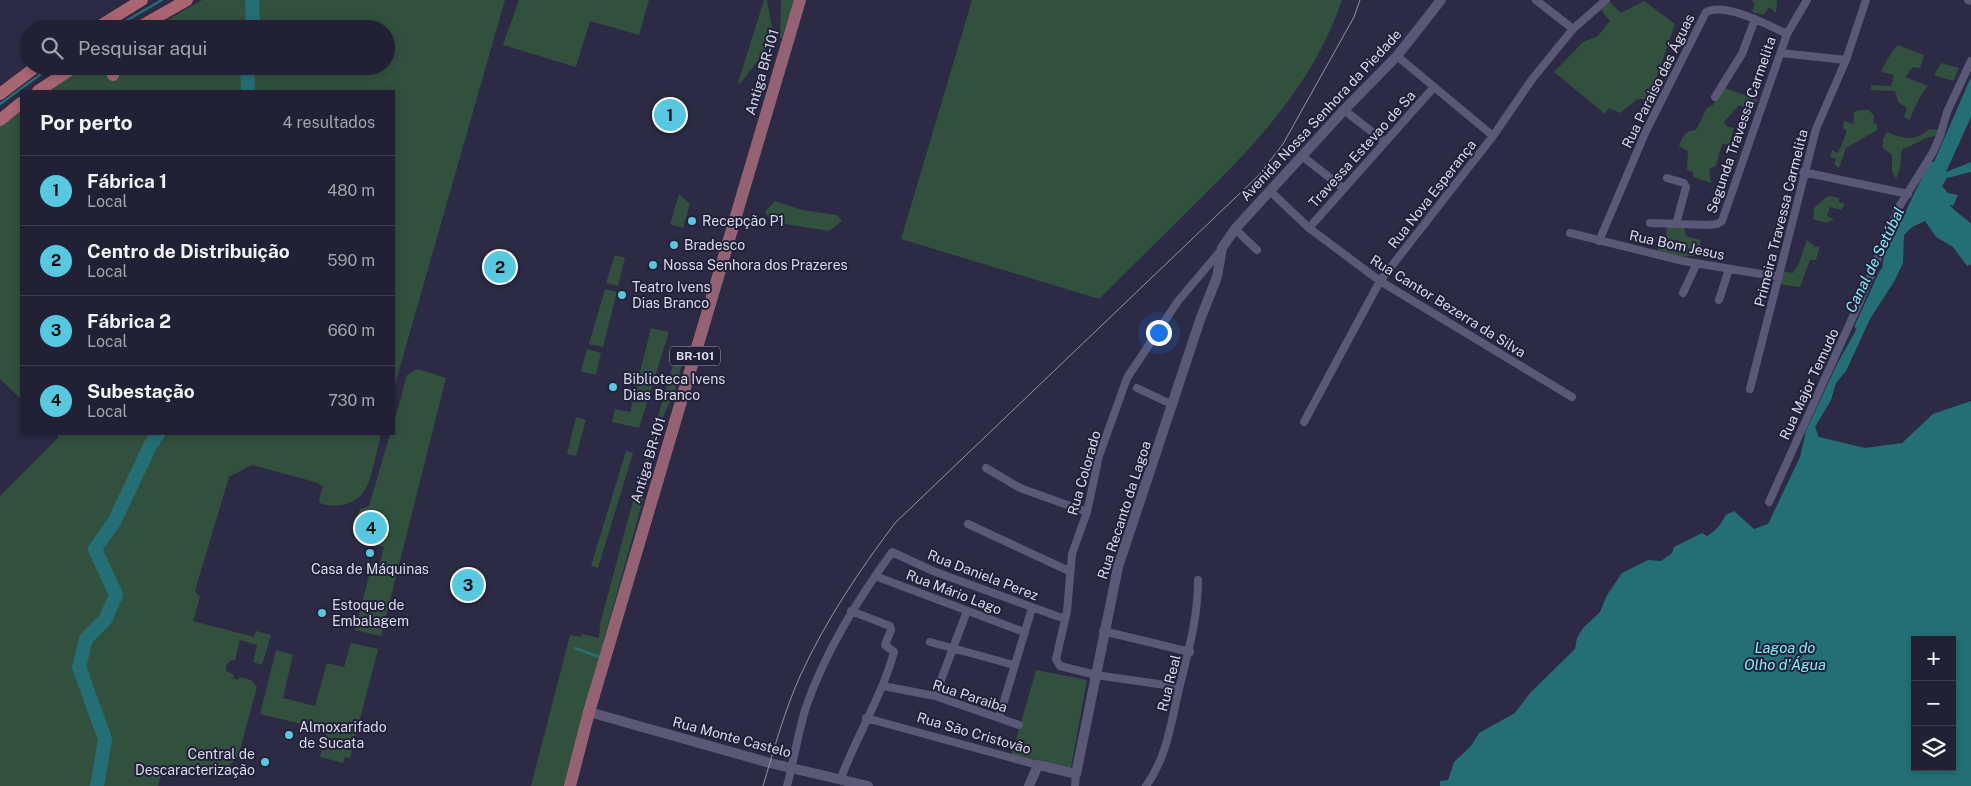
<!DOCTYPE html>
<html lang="pt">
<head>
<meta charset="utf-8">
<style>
	body { margin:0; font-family:"Public Sans",sans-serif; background:#29283c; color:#f1f3f6 }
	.controls { position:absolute; right:15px; bottom:15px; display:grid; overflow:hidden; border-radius:0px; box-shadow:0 2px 8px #0003 }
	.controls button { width:45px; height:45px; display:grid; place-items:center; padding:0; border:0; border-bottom:1px solid #3e3e4f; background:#212034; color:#f1f3f6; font:25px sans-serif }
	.you { position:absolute; left:1158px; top:332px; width:18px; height:18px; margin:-12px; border:4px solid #fff; border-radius:50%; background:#1a73e8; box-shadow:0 0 0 8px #1a73e833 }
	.badge { display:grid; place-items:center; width:32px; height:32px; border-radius:50%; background:#56c9e1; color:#111; font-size:16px; font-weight:700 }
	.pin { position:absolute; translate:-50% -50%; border:2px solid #fff; box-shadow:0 1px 5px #0006 }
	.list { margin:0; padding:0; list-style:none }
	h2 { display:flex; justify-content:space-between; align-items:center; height:65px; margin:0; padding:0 20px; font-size:21px }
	h2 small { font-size:16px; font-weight:400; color:#a2a3ac }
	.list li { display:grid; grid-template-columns:32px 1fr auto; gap:15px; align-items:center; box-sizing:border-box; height:70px; padding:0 20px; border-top:1px solid #3e3e4f }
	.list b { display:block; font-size:19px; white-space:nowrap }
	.list p { margin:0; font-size:16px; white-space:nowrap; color:#a2a3ac }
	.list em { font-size:16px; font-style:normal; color:#a2a3ac }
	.icon { flex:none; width:28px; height:28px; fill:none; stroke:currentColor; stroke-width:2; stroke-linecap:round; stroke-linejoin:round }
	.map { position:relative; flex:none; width:1971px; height:786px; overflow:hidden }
	.search { position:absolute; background:#212034; box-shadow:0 2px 8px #0003; left:20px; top:20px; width:375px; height:55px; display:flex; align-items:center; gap:12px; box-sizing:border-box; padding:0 18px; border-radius:28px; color:#a2a3ac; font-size:19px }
	.panel { position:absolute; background:#212034; box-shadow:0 2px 8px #0003; left:20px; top:90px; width:375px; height:345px; border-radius:0px }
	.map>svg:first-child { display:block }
	.green { fill:#32503e }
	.water { fill:#246f75; fill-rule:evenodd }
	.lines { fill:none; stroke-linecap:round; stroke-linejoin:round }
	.stream { stroke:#246f75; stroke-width:2.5 }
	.canal { stroke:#246f75; stroke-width:8 }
	.river { stroke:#246f75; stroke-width:14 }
	.minor { stroke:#5a5876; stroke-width:8 }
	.tertiary { stroke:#5a5876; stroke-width:10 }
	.primary { stroke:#956273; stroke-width:12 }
	.trunk { stroke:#a96572; stroke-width:12 }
	.tram { stroke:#9291a6; stroke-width:1 }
	.poi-dot { fill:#56c9e1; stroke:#23213a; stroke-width:2 }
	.labels { text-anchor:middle; stroke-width:4; stroke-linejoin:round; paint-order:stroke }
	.shield { fill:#23213a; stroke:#a2a2b5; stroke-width:1 }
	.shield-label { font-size:12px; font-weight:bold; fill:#d9d9ea }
	.street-label { font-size:14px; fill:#d9d9ea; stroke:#23213a }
	.poi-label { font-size:14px; fill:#d9d9ea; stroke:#23213a; text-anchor:start }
	.water-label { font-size:15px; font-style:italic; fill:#80eef8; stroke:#23213a }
</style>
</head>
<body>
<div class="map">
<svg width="1971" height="786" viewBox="0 0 1971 786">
	<rect width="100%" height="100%" fill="#2c2a45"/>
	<path class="green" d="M202,0H505L394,388V91H45L83,66H110L113,74L119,66H386V29H152Z
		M519,0H649L639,35L590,21L576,67L503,45Z
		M764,0H767L772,27L765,51L740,84L738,83Z
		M781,0H794L782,38L780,37Z
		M972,0H1342C1313,85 1256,144 1194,205C1163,236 1131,267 1099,299L901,239Z
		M1750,0H1777L1776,13L1769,7L1764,15L1752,12L1755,3Z
		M1644,1L1675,24L1649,99H1638L1620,113L1609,108L1605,114L1554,72L1583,42L1598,36L1610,21L1601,10L1610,2L1621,13Z
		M1898,45L1924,55L1920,68L1913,67L1905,77L1928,86C1918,97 1916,107 1909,120L1904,117L1907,108L1898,102L1895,91L1871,90V85L1891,86L1894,75L1881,72C1885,62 1890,54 1898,45Z
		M1941,63L1959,68L1953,81L1934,75Z
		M1725,88L1758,100L1752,110L1739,105L1724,122L1726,126L1734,128L1729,145L1722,144L1716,166L1709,169L1711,183L1693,177V172L1687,170L1688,151L1679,146C1682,137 1685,130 1696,130L1707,108L1712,106Z
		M21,109V399L0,379V126Z
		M1860,110H1869L1874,116L1873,123L1877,124V130L1846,148L1839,168L1834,164L1836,159L1830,157L1832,150L1838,153L1847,131L1843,128L1844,121L1853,124L1854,112Z
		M1929,129L1938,130L1936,136C1925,136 1914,146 1902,149L1900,169L1896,179L1892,171V155L1883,148V139L1887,132C1904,139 1915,142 1929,129Z
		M679,194L690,204L683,228L670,224Z
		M1828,196L1839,198V202L1845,204L1841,210L1830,207L1827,216L1834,219L1827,223L1813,219L1814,208Z
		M775,201L802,210L837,215L842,221L829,231L785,224L769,218L765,212Z
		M1667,225L1684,226L1686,236L1700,240V255L1681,257L1657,252L1660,237H1666Z
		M1807,240L1815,247L1820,246L1816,260H1810L1800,287L1779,284L1782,271L1793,273L1799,263Z
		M615,255L625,258L618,286L606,283Z
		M605,289L617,292L603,347L589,344Z
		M651,328L669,332L639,428L612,422L615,409L630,412Z
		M587,349L601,353L596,375L581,371Z
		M678,361L682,364C679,374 677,387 672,397C661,420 645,460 647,486L604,639L569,786H531L570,635L581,637L582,634L599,638L600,624L633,501L674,362Z
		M418,369L446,378L381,636L355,630L372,564L379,566L384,547L377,545L382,525L357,517L360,509L369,506L390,434H394V422L407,375Z
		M576,417L586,420L576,456L567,454Z
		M56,434H381C377,449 372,481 363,493C354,505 333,509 320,503L319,499L323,486L315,482L252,465L229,477L195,591L200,597L193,621L254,637L256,631L271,635L262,665L253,662L257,645L240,640L235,660H231L226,666V671L234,675L233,678L238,680L239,677L251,680L257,687L238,757L232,763L226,768L210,772L168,766L162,771L158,786H0V496L59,437Z
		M626,451L633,453L598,568L591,566Z
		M351,643L378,649L350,758L345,757L343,763L320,757L327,730L260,714L276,650L293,655L283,698L315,706L327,663L344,667Z
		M1036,670L1087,680L1071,768L1012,754Z"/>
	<path class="water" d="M1971,77V117L1946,172L1971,162V172L1947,178L1942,186L1948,193L1958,195L1953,206L1949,204C1953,211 1965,217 1971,224V264L1967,266L1953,247L1936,237L1925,221L1912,227L1904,235L1903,263L1895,280L1870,319L1846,371L1836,383L1831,400L1815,427L1819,437L1865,448L1902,443L1933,414L1971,401V786H1440V781L1448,780L1454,762L1471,746L1479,733L1515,713L1530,693L1575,649L1577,638L1583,628L1600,612L1607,595L1622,573L1648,560L1661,561L1672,553L1674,547L1702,533L1707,536C1717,530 1720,525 1726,515L1734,511L1754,529L1768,524L1800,457L1806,431L1837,364L1879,289L1884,256L1930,161L1934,162ZM1915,640H1952V767H1915Z"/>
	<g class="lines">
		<path class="stream" d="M112,29L162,0
			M0,104L52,66
			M575,648L599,657"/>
		<path class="canal" d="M1859,326L1883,273"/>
		<path class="river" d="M252,0L253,29
			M247,66L248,91
			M97,786L105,739L79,667L86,639L105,620L116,595L95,549L114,522L151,444L158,434"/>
		<path class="minor" d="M1536,0L1573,29
			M1968,0L1971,1
			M1781,53L1846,60
			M1397,56L1493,136
			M1715,97L1742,54L1755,19
			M1344,110L1385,142
			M1302,156L1343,188
			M1803,172L1908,194
			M1667,178L1684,183L1686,187L1676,224
			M1270,191L1309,228L1380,281L1572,397
			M1650,223L1708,225L1717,224L1722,221L1787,34L1807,0
			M1309,228L1434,87
			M1235,229L1257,250
			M1570,233L1683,261L1779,277
			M1599,241L1646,131L1706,12C1725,2 1768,25 1787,34
			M1683,293L1697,263
			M1719,300L1729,269
			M1137,388L1173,405
			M1750,389L1816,129L1846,60L1866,0
			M1304,422L1380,281L1493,136L1533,78L1573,29L1606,0
			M986,468L1020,488L1087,512
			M1769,502L1860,301L1899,207L1933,152L1940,136L1947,112L1971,61
			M968,524L1069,571
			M875,576L1024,632
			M1103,631L1190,652
			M930,642L1014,665
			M883,686L935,696L1019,725
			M1179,687L1096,675L1060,666L1056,659L1067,611L1072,554L1087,512L1099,456L1127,378L1178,301L1222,249
			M935,696L967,611
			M866,718L1038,765
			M999,718L1032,608
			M841,778C857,735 882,696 894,652L885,645L891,630L890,626L851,611
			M787,786C794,760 798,733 806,707C826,650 857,601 892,552L933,571L1065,619
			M1075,786L1076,774
			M1146,786C1167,757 1171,723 1179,689C1188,652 1198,619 1198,580"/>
		<path class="tertiary" d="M589,712L770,763L868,786
			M1029,786L1038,765L1076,774L1118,567L1200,320L1217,277L1222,248L1235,229L1344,110L1397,56L1441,0"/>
		<path class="primary" d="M570,786L589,712L800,0"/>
		<path class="trunk" d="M95,29L142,0
			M136,29L187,0
			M110,66L113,75
			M38,91L76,66
			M0,94L37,66
			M0,120L21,103"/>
		<path class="tram" d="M763,786C774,749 785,709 801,674C826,620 859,571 895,523L1259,175L1283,144L1354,17L1360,0"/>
	</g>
	<g class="poi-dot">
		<circle cx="692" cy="221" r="5"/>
		<circle cx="674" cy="245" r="5"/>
		<circle cx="653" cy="265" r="5"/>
		<circle cx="622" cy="295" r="5"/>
		<circle cx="613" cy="387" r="5"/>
		<circle cx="370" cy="553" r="5"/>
		<circle cx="322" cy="613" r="5"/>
		<circle cx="289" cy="735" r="5"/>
		<circle cx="265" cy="762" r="5"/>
	</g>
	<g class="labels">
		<rect class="shield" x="670" y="346.5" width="50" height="19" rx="4"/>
		<g class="shield-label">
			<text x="695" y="360">BR-101</text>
		</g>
		<g class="street-label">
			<text transform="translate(762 72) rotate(-74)" y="5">Antiga BR-101</text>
			<text transform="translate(1658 81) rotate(-64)" y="5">Rua Paraiso das Águas</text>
			<text transform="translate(1321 115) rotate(-47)" y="5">Avenida Nossa Senhora da Piedade</text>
			<text transform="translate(1741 125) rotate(-71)" y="5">Segunda Travessa Carmelita</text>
			<text transform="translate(1362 149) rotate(-48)" y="5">Travessa Estevao de Sa</text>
			<text transform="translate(1432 194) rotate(-52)" y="5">Rua Nova Esperança</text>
			<text transform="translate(1781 218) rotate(-76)" y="5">Primeira Travessa Carmelita</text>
			<text transform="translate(1677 245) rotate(12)" y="5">Rua Bom Jesus</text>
			<text transform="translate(1448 306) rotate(32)" y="5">Rua Cantor Bezerra da Silva</text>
			<text transform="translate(1809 384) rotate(-65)" y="5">Rua Major Temudo</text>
			<text transform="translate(648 460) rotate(-73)" y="5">Antiga BR-101</text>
			<text transform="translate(1084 473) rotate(-74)" y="5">Rua Colorado</text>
			<text transform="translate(1124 510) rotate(-72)" y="5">Rua Recanto da Lagoa</text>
			<text transform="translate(983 575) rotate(21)" y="5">Rua Daniela Perez</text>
			<text transform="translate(954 592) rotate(21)" y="5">Rua Mário Lago</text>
			<text transform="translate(1169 683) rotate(-76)" y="5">Rua Real</text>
			<text transform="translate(970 696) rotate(18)" y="5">Rua Paraiba</text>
			<text transform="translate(974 733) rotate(16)" y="5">Rua São Cristovão</text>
			<text transform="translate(732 737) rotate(15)" y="5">Rua Monte Castelo</text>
		</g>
		<g class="poi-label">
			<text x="702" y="226">Recepção P1</text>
			<text x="684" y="250">Bradesco</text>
			<text x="663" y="270">Nossa Senhora dos Prazeres</text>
			<text x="632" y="292">Teatro Ivens<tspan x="632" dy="16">Dias Branco</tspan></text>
			<text x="623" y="384">Biblioteca Ivens<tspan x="623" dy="16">Dias Branco</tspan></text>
			<text x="370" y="574" text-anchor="middle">Casa de Máquinas</text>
			<text x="332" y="610">Estoque de<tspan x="332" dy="16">Embalagem</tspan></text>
			<text x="299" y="732">Almoxarifado<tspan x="299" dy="16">de Sucata</tspan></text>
			<text x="255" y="759" text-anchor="end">Central de<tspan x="255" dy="16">Descaracterização</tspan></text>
		</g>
		<g class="water-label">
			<text transform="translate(1875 260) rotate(-64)" y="5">Canal de Setúbal</text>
			<text x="1785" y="653">Lagoa do<tspan x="1785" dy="17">Olho d'Água</tspan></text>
		</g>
	</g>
</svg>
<div class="controls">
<button>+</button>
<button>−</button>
<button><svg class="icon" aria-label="layers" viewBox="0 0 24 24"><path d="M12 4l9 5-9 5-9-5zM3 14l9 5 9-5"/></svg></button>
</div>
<div class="you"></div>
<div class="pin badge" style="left:670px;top:115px">1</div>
<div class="pin badge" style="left:500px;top:267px">2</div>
<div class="pin badge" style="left:468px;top:585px">3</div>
<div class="pin badge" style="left:371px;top:528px">4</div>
<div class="search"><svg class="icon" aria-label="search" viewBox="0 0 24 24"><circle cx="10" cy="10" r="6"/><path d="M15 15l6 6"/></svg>Pesquisar aqui</div>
<section class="panel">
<h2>Por perto<small>4 resultados</small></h2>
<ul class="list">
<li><span class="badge">1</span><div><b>Fábrica 1</b><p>Local</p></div><em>480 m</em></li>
<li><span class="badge">2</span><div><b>Centro de Distribuição</b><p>Local</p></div><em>590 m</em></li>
<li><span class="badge">3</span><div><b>Fábrica 2</b><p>Local</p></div><em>660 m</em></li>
<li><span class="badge">4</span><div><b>Subestação</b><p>Local</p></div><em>730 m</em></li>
</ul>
</section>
</div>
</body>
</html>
